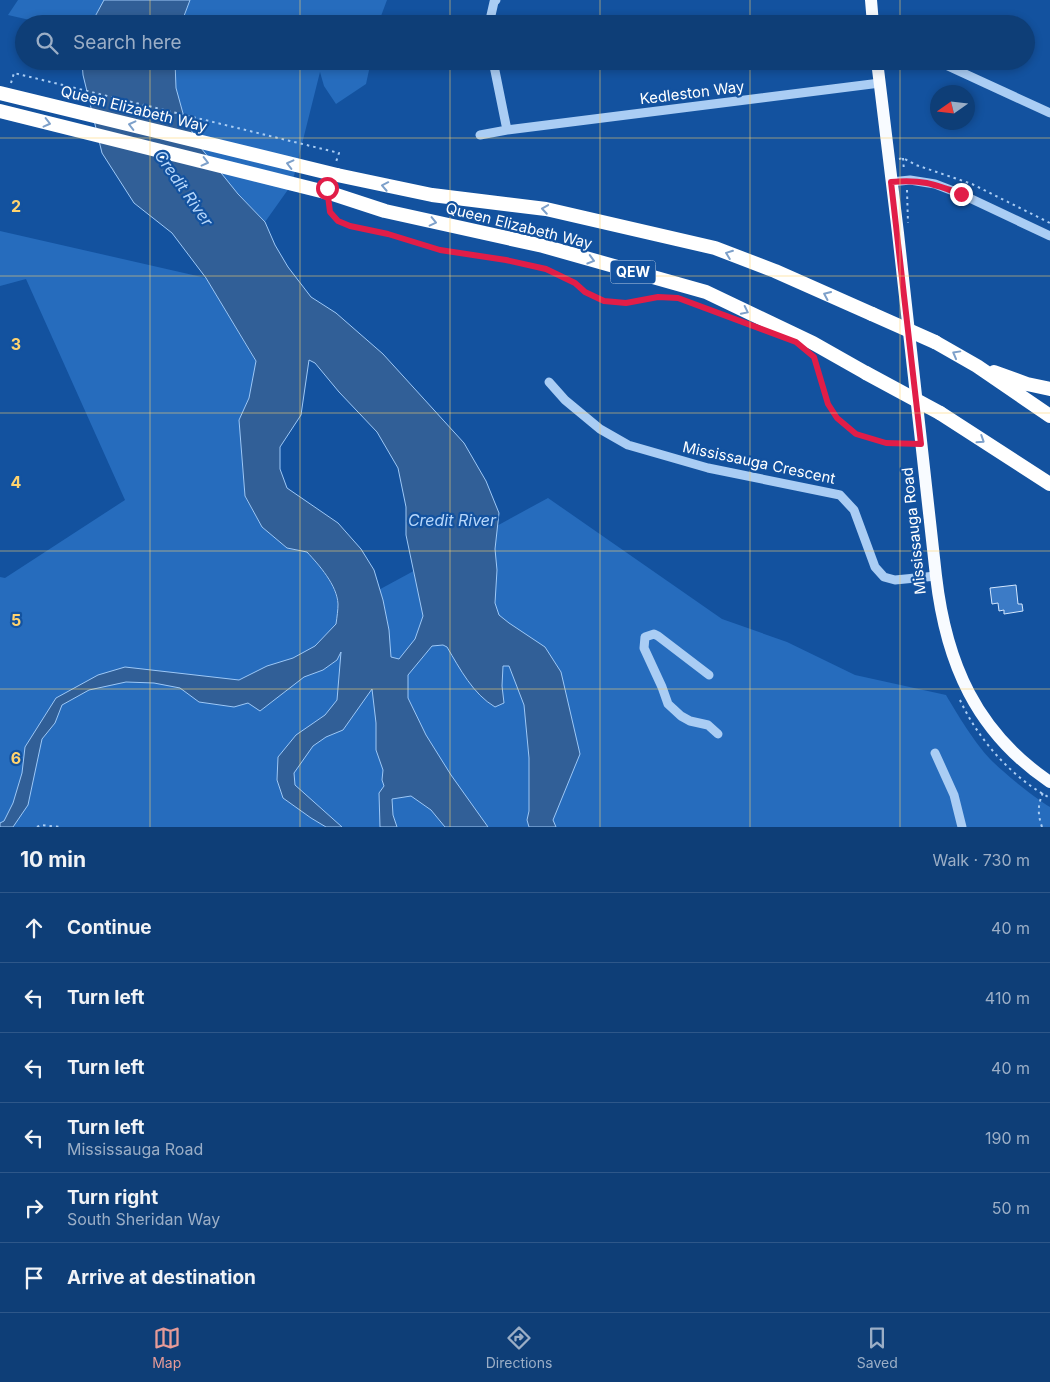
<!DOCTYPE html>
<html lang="en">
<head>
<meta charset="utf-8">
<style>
	body { margin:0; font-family:Inter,sans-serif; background:#1c497f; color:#f1f3f6 }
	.compass { position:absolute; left:930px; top:85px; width:45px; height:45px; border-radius:50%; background:#0e3e77; box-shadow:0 2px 8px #0003; rotate:256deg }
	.stop { position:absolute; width:15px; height:15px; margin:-11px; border:4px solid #e11d48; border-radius:50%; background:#fff }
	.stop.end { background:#e11d48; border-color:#fff; box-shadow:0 1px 5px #0008 }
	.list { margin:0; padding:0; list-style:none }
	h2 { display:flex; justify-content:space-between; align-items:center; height:65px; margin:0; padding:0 20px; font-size:21px }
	h2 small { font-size:16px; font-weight:400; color:#9baec6 }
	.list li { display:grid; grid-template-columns:32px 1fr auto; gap:15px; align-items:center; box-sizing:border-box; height:70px; padding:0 20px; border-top:1px solid #2e5789 }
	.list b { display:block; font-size:19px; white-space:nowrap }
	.list p { margin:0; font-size:16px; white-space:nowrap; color:#9baec6 }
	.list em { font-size:16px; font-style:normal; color:#9baec6 }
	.icon { flex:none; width:28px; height:28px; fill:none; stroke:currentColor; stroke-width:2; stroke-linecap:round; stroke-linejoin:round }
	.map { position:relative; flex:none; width:1050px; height:827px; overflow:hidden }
	.search { position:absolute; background:#0e3e77; box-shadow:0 2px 8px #0003; left:15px; right:15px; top:15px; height:55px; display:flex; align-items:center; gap:12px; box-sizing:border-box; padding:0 18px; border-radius:28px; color:#9baec6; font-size:19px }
	.sheet { height:485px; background:#0e3e77 }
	nav { display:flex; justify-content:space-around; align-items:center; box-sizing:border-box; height:70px; border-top:1px solid #2e5789; background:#0e3e77; font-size:14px; color:#9baec6 }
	nav a { display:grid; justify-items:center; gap:2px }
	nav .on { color:#e69b98 }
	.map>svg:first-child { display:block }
	.green { fill:#266cbd }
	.water { fill:#315f97; stroke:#9dc8f7; fill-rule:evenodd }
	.building { fill:#3c7bc6; stroke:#d3e7fe }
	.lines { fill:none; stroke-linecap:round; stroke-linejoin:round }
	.path { stroke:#aacdf4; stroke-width:2; stroke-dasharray:2.5 4; stroke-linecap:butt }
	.minor { stroke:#aacdf4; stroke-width:9 }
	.major { stroke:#f8fbff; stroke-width:12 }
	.highway { stroke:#fff; stroke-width:14 }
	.highway-bridge { stroke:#fff; stroke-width:14 }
	.oneway { stroke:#7da0ca }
	.route { stroke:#e11d48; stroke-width:6 }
	.grid { fill:none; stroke:#ffd36e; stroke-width:1; stroke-opacity:0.55 }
	.labels { text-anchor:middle; stroke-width:4.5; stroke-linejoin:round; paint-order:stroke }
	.shield { fill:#13529f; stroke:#b8cbe2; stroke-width:1 }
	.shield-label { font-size:14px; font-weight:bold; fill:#fff }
	.street-label { font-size:15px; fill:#fff; stroke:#13529f }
	.water-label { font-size:16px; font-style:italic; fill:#b7d7fb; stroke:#13529f }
	.grid-label { font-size:16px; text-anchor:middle; font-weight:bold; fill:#ffd36e; stroke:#13529f; stroke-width:4.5; stroke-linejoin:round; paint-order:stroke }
</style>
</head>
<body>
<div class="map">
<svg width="1050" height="827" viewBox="0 0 1050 827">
	<rect width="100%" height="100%" fill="#13529f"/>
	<path class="green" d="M18,0H104L91,24H47L8,15Z
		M190,0H387L378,24H181Z
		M175,61H371L366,84L336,104L324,86L320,72L292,184L265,222C229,184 185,142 176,88C174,80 175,70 175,61Z
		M0,231L206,278L256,362L249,398L239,420L245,497L262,527L287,548L307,552C322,569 339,588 338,612L548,498L722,619L787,642L855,675L946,695C957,714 975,743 990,759C1005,774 1032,796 1050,807V827H0V577L5,578L125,500L26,279L0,286Z"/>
	<path class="water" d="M104,0H190L181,24H91Z
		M82,61H175L176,88L184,117L201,148L238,194L265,222L275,245L288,267L311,297L336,313L383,354L464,443L486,481L499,513L495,549L497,570L495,603L499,615L509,623L545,647L561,672L580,754L553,820L556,827H529L527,820L529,811V758L524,705L509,666H503L502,686L504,703L495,707C473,694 460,669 447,647L443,645L432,646L408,675V698L426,735L451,775L488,827H445L431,810L411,796L392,799L393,815L397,827H380L379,793L384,786L382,780L383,770L376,750V723L372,689L343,730L326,737L313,746L294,773L295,785L342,827H326L311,818L283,798L277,780L278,757L296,735L325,715L337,700L341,652L337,660L323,670L304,677L260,711L248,703L234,707L199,702L180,688L154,683L126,682L89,690L62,705L55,723L42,739L28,805L13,827H0V823L4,821L13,803L22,773L25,747L56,698L98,675L125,667L239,680L267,666L293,658L315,646L336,624C337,617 338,610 338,604C337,585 319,565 307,552L287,548L262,527L245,496L239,420L249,398L256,361L206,278L172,233L134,203L102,153L83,75ZM309,360L315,363L339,392L377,432L398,468L406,507V535L423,616L415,639L399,659L391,657L389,630L383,600L374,570L361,549L338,523L287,488L280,469V447L301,415Z"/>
	<path class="building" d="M1016,585L1018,604H1022L1023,611L1004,614V610L999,611L998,603L992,604L990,588Z"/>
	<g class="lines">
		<path class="path" d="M11,83L14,73L339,153L336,162
			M903,158L904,171
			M899,159L903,158L916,165L972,184L1050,223
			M907,190L908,223
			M329,206C335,232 369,228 389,234C406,239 423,247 440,250C475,258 511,259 545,269C554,271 567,278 576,283C584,290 593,299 604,301C624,306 641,297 660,297C686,298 710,310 733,318
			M813,357C820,372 821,390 828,405C844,437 878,443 911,444
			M960,700C978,739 1011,777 1050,798
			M37,827L41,825L60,827
			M1042,827C1037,812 1038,804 1044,790"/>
		<path class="minor" d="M489,24L494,2L496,0
			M493,61L507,130
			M937,61L1050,113
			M480,135L507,130L880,83
			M891,182L910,180L935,184L961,194L1050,236
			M549,382L565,400L600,429L628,445L708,468L840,495L854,510L875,567L884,577L895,580L936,576
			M709,675L658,636L654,634L645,637L644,648L662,687L668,704L681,716L690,721L708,725L718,734
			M935,753L954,795L962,827"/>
		<path class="major" d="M871,0L873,24
			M877,61L898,233L936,576C946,663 976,732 1050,782"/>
		<path class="highway" d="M337,175L432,195L546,209L715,248L775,271L872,314
			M333,194L385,211L543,246L706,292L813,343L866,373
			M935,342L977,366L1050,416
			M994,372L1027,384L1050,389
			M940,413L1050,484"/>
		<path class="highway-bridge" d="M0,93L337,175
			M0,111L333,194
			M872,314L935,342
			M866,373L940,413"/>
	</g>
	<defs><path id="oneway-chevron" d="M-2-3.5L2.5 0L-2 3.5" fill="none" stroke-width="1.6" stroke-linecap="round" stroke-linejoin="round" transform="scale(1.25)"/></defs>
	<g class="oneway">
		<use href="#oneway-chevron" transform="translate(47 123) rotate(14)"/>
		<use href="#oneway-chevron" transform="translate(132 125) rotate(-166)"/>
		<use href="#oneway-chevron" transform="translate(205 162) rotate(14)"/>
		<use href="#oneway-chevron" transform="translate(290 164) rotate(-166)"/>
		<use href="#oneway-chevron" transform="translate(385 186) rotate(-169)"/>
		<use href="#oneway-chevron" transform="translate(545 209) rotate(-171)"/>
		<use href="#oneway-chevron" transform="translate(433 222) rotate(13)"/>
		<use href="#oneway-chevron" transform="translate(729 254) rotate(-159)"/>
		<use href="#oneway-chevron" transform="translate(591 260) rotate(16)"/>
		<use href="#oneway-chevron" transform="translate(827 295) rotate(-156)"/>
		<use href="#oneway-chevron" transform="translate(745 311) rotate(26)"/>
		<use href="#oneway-chevron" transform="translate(956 354) rotate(-151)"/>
		<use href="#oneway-chevron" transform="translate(981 440) rotate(33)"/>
	</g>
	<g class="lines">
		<path class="route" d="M327,188L330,212L338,221L350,226L388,234L440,250L506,260L546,269L575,283L585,292L604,301L626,303L658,297L678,298L796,342L814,357L828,404L837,418L856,434L886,443L921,444L891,182C921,179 934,184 961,194"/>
	</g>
	<path class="grid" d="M150,0V24M300,0V24M450,0V24M600,0V24M750,0V24M900,0V24M150,61V827M300,61V827M450,61V827M600,61V827M750,61V827M900,61V827M0,138H1050M0,276H1050M0,413H1050M0,551H1050M0,689H1050"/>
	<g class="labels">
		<rect class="shield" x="610.5" y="260.5" width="45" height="23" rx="4"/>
		<g class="shield-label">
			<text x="633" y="277">QEW</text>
		</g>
		<g class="street-label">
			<text transform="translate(692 93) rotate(-7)" y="5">Kedleston Way</text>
			<text transform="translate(134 109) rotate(14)" y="5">Queen Elizabeth Way</text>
			<text transform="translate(519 226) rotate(14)" y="5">Queen Elizabeth Way</text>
			<text transform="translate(759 463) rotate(12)" y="5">Mississauga Crescent</text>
			<text transform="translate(914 531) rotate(-96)" y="5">Mississauga Road</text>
		</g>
		<g class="water-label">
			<text transform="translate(184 188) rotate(55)" y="6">Credit River</text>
			<text x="452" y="526">Credit River</text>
		</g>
	</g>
	<g class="grid-label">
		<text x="16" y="212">2</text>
		<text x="16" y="350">3</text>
		<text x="16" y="488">4</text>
		<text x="16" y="626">5</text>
		<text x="16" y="764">6</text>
	</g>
</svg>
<svg class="compass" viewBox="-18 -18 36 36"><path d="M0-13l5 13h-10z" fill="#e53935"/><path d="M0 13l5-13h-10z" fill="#9baec6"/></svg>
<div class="stop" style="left:327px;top:188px"></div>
<div class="stop end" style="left:961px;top:194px"></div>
<div class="search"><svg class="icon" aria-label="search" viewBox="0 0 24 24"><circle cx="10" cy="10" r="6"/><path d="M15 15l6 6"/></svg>Search here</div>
</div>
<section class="sheet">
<h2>10 min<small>Walk · 730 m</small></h2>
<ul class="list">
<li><svg class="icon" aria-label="ahead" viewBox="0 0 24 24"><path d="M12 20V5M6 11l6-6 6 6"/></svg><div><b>Continue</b></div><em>40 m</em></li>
<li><svg class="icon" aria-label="left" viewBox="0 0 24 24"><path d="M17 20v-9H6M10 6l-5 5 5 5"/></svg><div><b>Turn left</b></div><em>410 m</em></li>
<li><svg class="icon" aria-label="left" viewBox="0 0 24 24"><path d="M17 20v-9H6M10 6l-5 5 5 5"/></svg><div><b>Turn left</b></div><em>40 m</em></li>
<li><svg class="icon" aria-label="left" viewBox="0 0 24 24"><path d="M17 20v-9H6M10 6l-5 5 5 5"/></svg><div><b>Turn left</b><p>Mississauga Road</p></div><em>190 m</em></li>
<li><svg class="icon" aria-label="right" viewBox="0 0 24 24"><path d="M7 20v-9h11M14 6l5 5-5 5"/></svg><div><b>Turn right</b><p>South Sheridan Way</p></div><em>50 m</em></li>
<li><svg class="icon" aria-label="arrive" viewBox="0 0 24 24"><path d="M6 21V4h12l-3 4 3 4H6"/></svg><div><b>Arrive at destination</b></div></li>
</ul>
</section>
<nav>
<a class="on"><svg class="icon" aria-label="map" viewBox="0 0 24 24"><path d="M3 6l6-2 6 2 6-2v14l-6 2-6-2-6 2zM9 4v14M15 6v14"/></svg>Map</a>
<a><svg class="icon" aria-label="directions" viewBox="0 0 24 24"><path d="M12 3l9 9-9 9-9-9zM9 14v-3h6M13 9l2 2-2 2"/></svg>Directions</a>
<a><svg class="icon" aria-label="saved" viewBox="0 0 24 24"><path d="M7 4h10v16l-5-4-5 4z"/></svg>Saved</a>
</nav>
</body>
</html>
